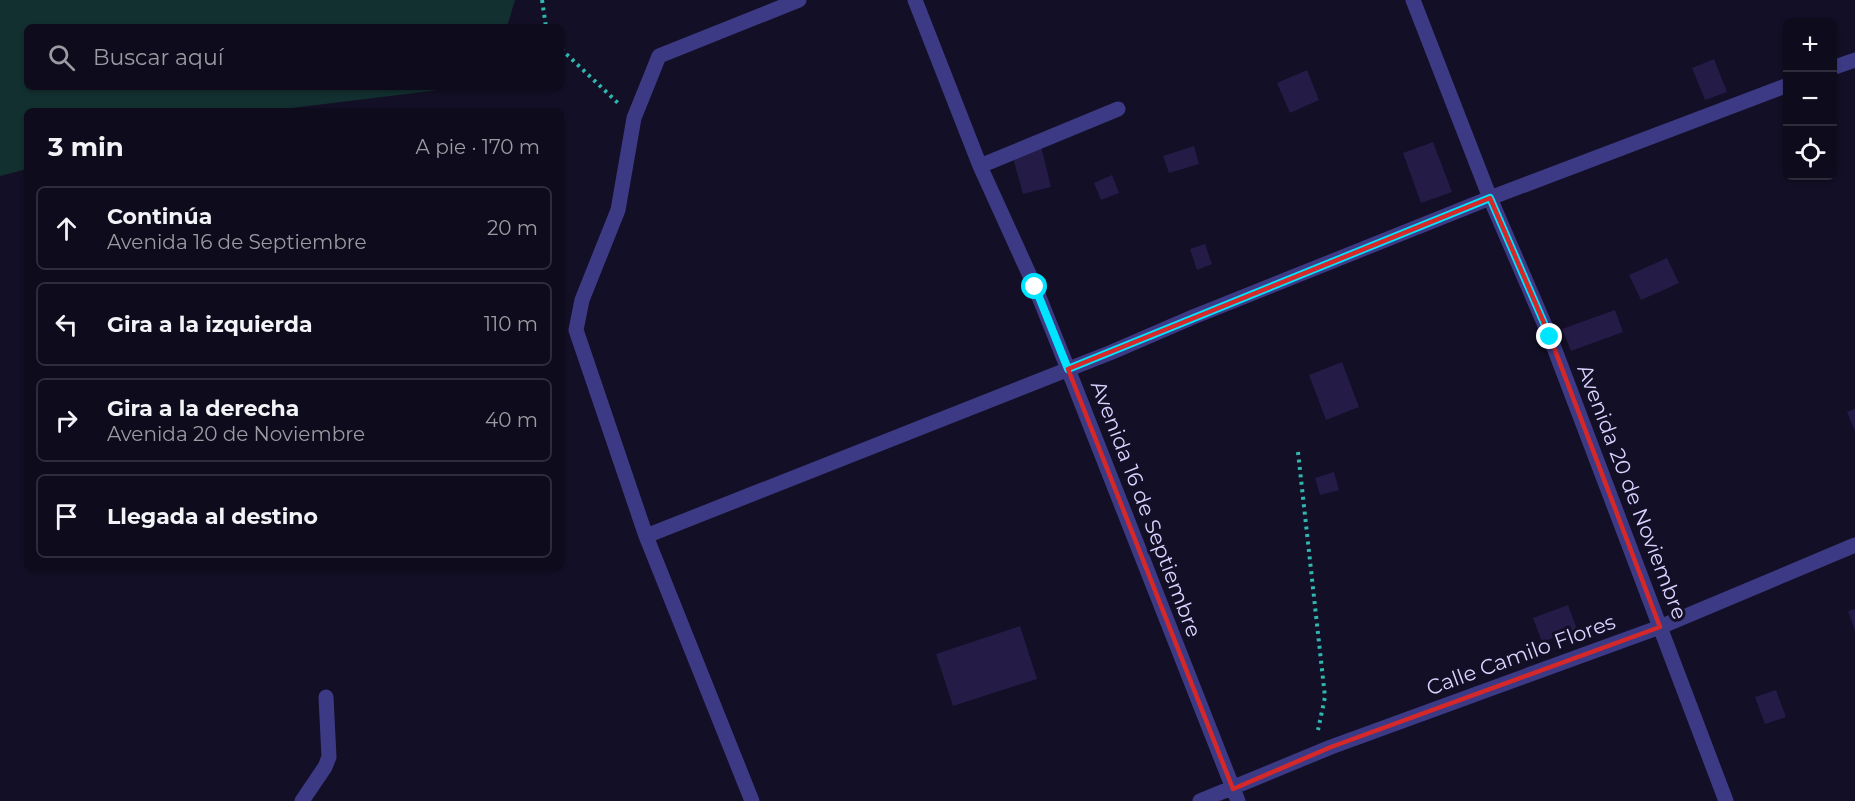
<!DOCTYPE html>
<html lang="es">
<head>
<meta charset="utf-8">
<style>
	body { margin:0; font-family:Montserrat,sans-serif; background:#171425; color:#f1f3f6 }
	.controls { position:absolute; right:18px; top:18px; display:grid; overflow:hidden; border-radius:9px; box-shadow:0 2px 4px #0004 }
	.controls button { width:54px; height:54px; display:grid; place-items:center; padding:0; border:0; border-bottom:2px solid #2e2b3b; background:#0e0b1c; color:#f1f3f6; font:30px sans-serif }
	.stop { position:absolute; width:18px; height:18px; margin:-14px; border:4px solid #00e5ff; border-radius:50%; background:#fff }
	.stop.end { background:#00e5ff; border-color:#fff; box-shadow:0 2px 6px #0008 }
	.list { margin:0; padding:0; list-style:none }
	h2 { display:flex; justify-content:space-between; align-items:center; height:78px; margin:0; padding:0 24px; font-size:26px }
	h2 small { font-size:20px; font-weight:400; color:#9b9ba3 }
	.list li { display:grid; grid-template-columns:39px 1fr auto; gap:18px; align-items:center; box-sizing:border-box; height:84px; margin:0 12px 12px; padding:0 12px; border:2px solid #2e2b3b; border-radius:9px }
	.list b { display:block; font-size:22px; white-space:nowrap }
	.list p { margin:0; font-size:20px; white-space:nowrap; color:#9b9ba3 }
	.list em { font-size:20px; font-style:normal; color:#9b9ba3 }
	.icon { flex:none; width:33px; height:33px; fill:none; stroke:currentColor; stroke-width:2; stroke-linecap:round; stroke-linejoin:round }
	.map { position:relative; flex:none; width:1855px; height:801px; overflow:hidden }
	.search { position:absolute; background:#0e0b1c; box-shadow:0 2px 4px #0004; left:24px; top:24px; width:540px; height:66px; display:flex; align-items:center; gap:15px; box-sizing:border-box; padding:0 21px; border-radius:9px; color:#9b9ba3; font-size:22px }
	.panel { position:absolute; background:#0e0b1c; box-shadow:0 2px 4px #0004; left:24px; top:108px; width:540px; height:462px; border-radius:9px }
	.map>svg:first-child { display:block }
	.green { fill:#12302f }
	.building { fill:#241b47 }
	.lines { fill:none; stroke-linecap:round; stroke-linejoin:round }
	.path { stroke:#2fb8b0; stroke-width:4; stroke-dasharray:3 4.5; stroke-linecap:butt }
	.street { stroke:#3d3a85; stroke-width:15 }
	.route { stroke:#00e5ff; stroke-width:8 }
	.marked { fill:none; stroke:#d62828; stroke-width:4.5; stroke-linejoin:round }
	.labels { text-anchor:middle; stroke-width:6; stroke-linejoin:round; paint-order:stroke }
	.street-label { font-size:21px; fill:#d9d4ff; stroke:#130f26 }
</style>
</head>
<body>
<div class="map">
<svg width="1855" height="801" viewBox="0 0 1855 801">
	<rect width="100%" height="100%" fill="#130f26"/>
	<path class="green" d="M0,0H515L507,27H27V87H464L267,111H27V169L0,176Z"/>
	<path class="building" d="M1714,59L1727,92L1705,100L1692,68Z
		M1307,70L1319,100L1290,113L1277,83Z
		M1433,142L1452,192L1421,203L1403,153Z
		M1041,146L1051,187L1023,194L1012,154Z
		M1194,146L1199,164L1169,173L1163,156Z
		M1112,175L1119,193L1101,200L1094,183Z
		M1205,244L1212,264L1197,270L1190,249Z
		M1667,258L1679,283L1641,300L1629,275Z
		M1615,310L1623,332L1571,351L1562,329Z
		M1342,362L1359,407L1326,420L1309,375Z
		M1855,409V431L1847,412Z
		M1334,472L1339,490L1320,495L1315,478Z
		M1568,605L1577,629L1542,642L1533,618Z
		M1855,609V631L1848,611Z
		M1020,626L1037,679L953,706L936,654Z
		M1776,690L1786,717L1765,724L1755,697Z"/>
	<g class="lines">
		<path class="path" d="M542,0L546,27
			M561,49L618,103
			M1298,452L1325,697L1318,730"/>
		<path class="street" d="M915,0L980,166L1035,287L1068,369L1238,801
			M1413,0L1490,198L1550,337L1726,801
			M1832,68L1855,60
			M980,166L1118,109
			M646,536L1112,352L1193,317L1490,198L1788,85
			M302,801L325,767L329,757L326,697
			M752,801L646,536L576,330L582,300L618,210L634,118L659,56L799,0
			M1200,801L1331,747L1660,627L1855,545"/>
	</g>
	<g class="lines">
		<path class="route" d="M1035,287L1068,369L1490,198L1550,337"/>
	</g>
	<path class="marked" d="M1490,198L1550,337L1660,627L1331,747L1233,789L1068,369Z"/>
	<g class="labels">
		<g class="street-label">
			<text transform="translate(1632 492) rotate(69)" y="7">Avenida 20 de Noviembre</text>
			<text transform="translate(1146 509) rotate(69)" y="7">Avenida 16 de Septiembre</text>
			<text transform="translate(1521 655) rotate(-20)" y="7">Calle Camilo Flores</text>
		</g>
	</g>
</svg>
<div class="controls">
<button>+</button>
<button>−</button>
<button><svg class="icon" aria-label="locate" viewBox="0 0 24 24"><circle cx="12" cy="12" r="6"/><path d="M12 2v4M12 18v4M2 12h4M18 12h4"/></svg></button>
</div>
<div class="stop" style="left:1035px;top:287px"></div>
<div class="stop end" style="left:1550px;top:337px"></div>
<div class="search"><svg class="icon" aria-label="search" viewBox="0 0 24 24"><circle cx="10" cy="10" r="6"/><path d="M15 15l6 6"/></svg>Buscar aquí</div>
<section class="panel">
<h2>3 min<small>A pie · 170 m</small></h2>
<ul class="list">
<li><svg class="icon" aria-label="ahead" viewBox="0 0 24 24"><path d="M12 20V5M6 11l6-6 6 6"/></svg><div><b>Continúa</b><p>Avenida 16 de Septiembre</p></div><em>20 m</em></li>
<li><svg class="icon" aria-label="left" viewBox="0 0 24 24"><path d="M17 20v-9H6M10 6l-5 5 5 5"/></svg><div><b>Gira a la izquierda</b></div><em>110 m</em></li>
<li><svg class="icon" aria-label="right" viewBox="0 0 24 24"><path d="M7 20v-9h11M14 6l5 5-5 5"/></svg><div><b>Gira a la derecha</b><p>Avenida 20 de Noviembre</p></div><em>40 m</em></li>
<li><svg class="icon" aria-label="arrive" viewBox="0 0 24 24"><path d="M6 21V4h12l-3 4 3 4H6"/></svg><div><b>Llegada al destino</b></div></li>
</ul>
</section>
</div>
</body>
</html>
